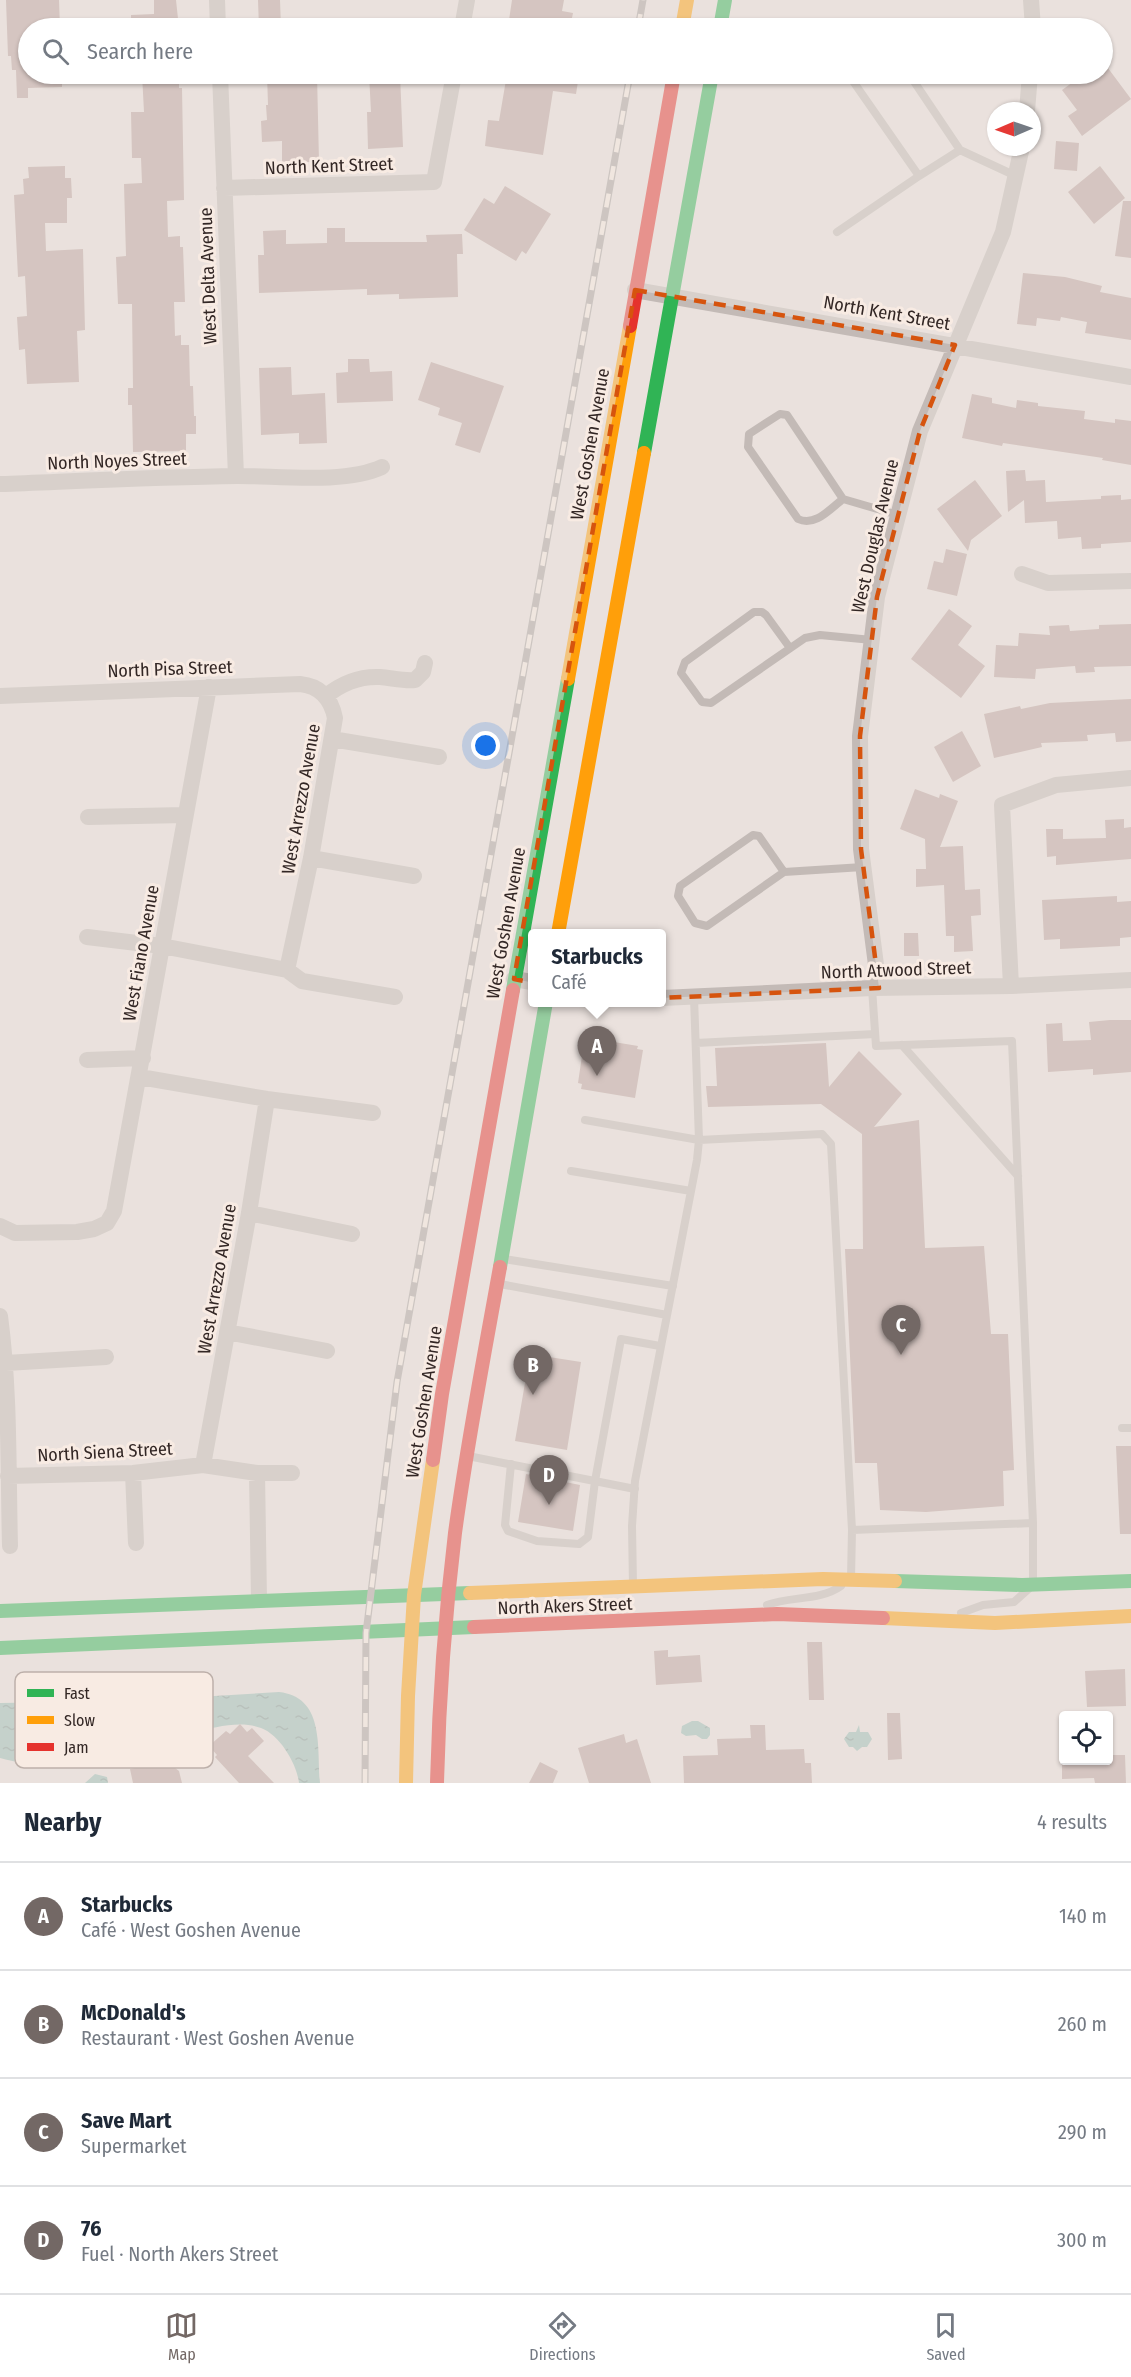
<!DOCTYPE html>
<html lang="en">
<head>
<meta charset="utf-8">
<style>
	body { margin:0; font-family:"Fira Sans Condensed",sans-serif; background:#f2f2f3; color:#1f2937 }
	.controls { position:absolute; right:18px; bottom:18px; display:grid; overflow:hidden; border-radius:6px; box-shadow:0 2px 4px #0004 }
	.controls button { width:54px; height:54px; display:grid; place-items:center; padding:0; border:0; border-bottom:2px solid #e0e1e3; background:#fff; color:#1f2937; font:30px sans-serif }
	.compass { position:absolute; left:987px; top:102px; width:54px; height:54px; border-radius:50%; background:#fff; box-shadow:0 2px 4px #0004; rotate:268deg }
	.you { position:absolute; left:486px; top:746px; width:21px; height:21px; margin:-15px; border:4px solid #fff; border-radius:50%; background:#1a73e8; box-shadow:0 0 0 9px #1a73e833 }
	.badge { display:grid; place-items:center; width:39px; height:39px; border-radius:50%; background:#736865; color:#fff; font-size:20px; font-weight:700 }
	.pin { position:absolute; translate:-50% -50px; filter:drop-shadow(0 2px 3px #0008) }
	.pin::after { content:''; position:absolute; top:32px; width:21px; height:18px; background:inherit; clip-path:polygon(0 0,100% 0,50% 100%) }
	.popup { position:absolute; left:528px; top:929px; width:138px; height:78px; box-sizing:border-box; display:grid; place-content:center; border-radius:6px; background:#fff; filter:drop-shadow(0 2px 4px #0005); font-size:20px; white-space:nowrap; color:#747a83 }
	.popup b { font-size:22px; color:#1f2937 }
	.popup::after { content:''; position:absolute; left:50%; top:100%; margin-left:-12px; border:12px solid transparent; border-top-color:#fff }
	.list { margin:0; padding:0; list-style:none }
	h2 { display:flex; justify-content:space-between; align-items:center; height:78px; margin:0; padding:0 24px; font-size:26px }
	h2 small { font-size:20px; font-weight:400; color:#747a83 }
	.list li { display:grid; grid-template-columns:39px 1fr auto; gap:18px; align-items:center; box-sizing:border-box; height:108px; padding:0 24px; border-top:2px solid #e0e1e3 }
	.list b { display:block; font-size:22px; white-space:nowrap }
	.list p { margin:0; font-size:20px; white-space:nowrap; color:#747a83 }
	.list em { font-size:20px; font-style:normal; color:#747a83 }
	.icon { flex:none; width:33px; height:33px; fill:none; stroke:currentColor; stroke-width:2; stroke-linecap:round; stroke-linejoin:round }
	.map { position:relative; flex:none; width:1131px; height:1783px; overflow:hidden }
	.search { position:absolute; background:#fff; box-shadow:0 2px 4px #0004; left:18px; right:18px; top:18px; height:66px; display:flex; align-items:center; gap:15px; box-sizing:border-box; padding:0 21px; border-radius:33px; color:#747a83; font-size:22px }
	.sheet { height:510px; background:#fff }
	nav { display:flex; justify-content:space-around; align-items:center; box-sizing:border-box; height:84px; border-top:2px solid #e0e1e3; background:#fff; font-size:16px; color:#747a83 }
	nav a { display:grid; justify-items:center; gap:3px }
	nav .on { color:#736865 }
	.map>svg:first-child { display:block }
	.water { fill:url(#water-ripples) }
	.building { fill:#bda29f }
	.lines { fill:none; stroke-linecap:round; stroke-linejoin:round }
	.lane { stroke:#c3bab6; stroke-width:8 }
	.street { stroke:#c3bab6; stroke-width:16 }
	.fast { stroke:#30b455; stroke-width:14 }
	.slow { stroke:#ff9f0a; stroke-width:14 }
	.jam { stroke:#e5322d; stroke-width:14 }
	.rail-casing { stroke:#aaa3a1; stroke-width:7 }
	.rail { stroke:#f8ebe3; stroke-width:4.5; stroke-dasharray:14; stroke-linecap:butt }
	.marked { fill:none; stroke:#d6540e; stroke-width:4.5; stroke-dasharray:12 8; stroke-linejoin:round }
	.labels { text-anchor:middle; stroke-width:6; stroke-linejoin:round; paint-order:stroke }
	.street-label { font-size:18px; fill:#332725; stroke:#f8ebe3 }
	.key { fill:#f8ebe3; stroke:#bdb0aa; stroke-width:1.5 }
	.key-label { font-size:16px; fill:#332725 }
</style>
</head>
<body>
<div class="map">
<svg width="1131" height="1783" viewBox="0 0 1131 1783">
	<defs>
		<pattern id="water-ripples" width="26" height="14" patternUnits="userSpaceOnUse" patternTransform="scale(1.5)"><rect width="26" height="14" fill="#9abcb6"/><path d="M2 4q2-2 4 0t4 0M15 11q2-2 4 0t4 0" fill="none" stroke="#7e9994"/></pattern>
	</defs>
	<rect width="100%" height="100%" fill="#eae1dd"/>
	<path class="water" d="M279,1692C325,1697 317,1748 320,1783H299C297,1764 280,1735 261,1728C239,1720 215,1728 193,1732C148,1741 104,1756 59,1764C39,1767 20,1763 0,1758V1703L131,1701Z
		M692,1721H698L710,1728V1735L707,1739H702L696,1735L686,1736L681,1733L682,1726Z
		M859,1725L860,1732H868L872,1739L867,1747H862L857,1751L853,1747H849L844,1739L849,1732H856Z
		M173,1743L177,1745L183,1754L181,1761H176L170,1756L162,1757L159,1754L161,1747Z
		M95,1774L107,1777L108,1783H85Z"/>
	<path class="building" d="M6,0H59L60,28H28V74H62V87L28,88V98H17L16,70H12L11,56H8Z
		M154,0H176L179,28H131V15L154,14Z
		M258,0H280L281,28H259Z
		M512,0H564L562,11L573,13L570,28H514L516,21L509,20Z
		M1102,60L1131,99L1082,136L1068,116L1077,110L1062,90L1084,74H1102Z
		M142,74H179V88H182L184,200L167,201L168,237L180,236V247H183L185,302H174L175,336L181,335V345H189L190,386H193L194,416H196V434H186V451L133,452L132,405H128V388H133L132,304H118L116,257L126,256L124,184L142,183L141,158H132L131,112H144Z
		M267,74H317L319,162H282V141L262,142L261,121L267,120L266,105H268Z
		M369,74H400L403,147L368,149L367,112H371Z
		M507,74L579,75L576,94L553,91L543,155L485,146L488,120L499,121Z
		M1056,141L1079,143L1077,171L1054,169Z
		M65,166V178H71L72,198H67V223H45L46,251L83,249L85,330L77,331L79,382L27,384L25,349L19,350L17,317L27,316L25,276L18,277L14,195L24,194L23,179L29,178L28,167Z
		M1100,166L1125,198L1094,224L1068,192Z
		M505,186L551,214L526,254L522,251L516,261L464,230L484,198L494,204Z
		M1123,201H1131V258L1115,256Z
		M327,228H345V242H427L426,235L462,234L463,254H457L458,297L399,299V294L367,295V289L259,293L258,255H264L263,231L286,230V244L327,243Z
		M1023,273L1065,277L1102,286L1100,292L1131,298V340L1085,333L1087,322L1061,317L1060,321L1037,318L1036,326L1017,324Z
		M348,359H369L370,372L392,371L393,401L337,403L336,373L348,372Z
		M431,362L504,386L480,453L455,445L462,423L438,415L440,408L418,400Z
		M291,367L292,395L325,393L327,443L299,444V433L261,435L259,368Z
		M972,394L992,398V403L1016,408L1017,400L1038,403V406L1085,411L1084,419L1115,423V419L1131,421V465L1102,460L1103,458L1003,443L1002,446L962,438Z
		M1025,470L1026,481L1045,480L1046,502L1101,499V496L1121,495V500L1131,499V542L1101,544V548L1082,549L1081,537L1058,539L1057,521L1025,523L1024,500L1008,512L1006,471Z
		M975,480L1002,516L971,540L968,551L937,509Z
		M946,549L967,554L957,596L927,589L934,561L943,563Z
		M949,609L972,626L958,645L985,666L961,698L911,659Z
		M1131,624V666L1094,667L1095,672L1076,673L1075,666L1036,669L1035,679L994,677L996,645L1018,646L1019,633L1050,635L1049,626L1069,625L1070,631L1099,629V625Z
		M1131,699V741L1116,742L1115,733L1087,735L1088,741L1041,743L1042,747L994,758L984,714L1020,706L1021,709L1050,703Z
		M962,731L981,766L953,782L934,747Z
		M915,789L939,798L940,794L958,801L940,847L963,846L965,890L980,889L981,915L971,916L973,951L954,952V936H946L944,885L916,887V869H926L925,839L900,829Z
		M1124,819V828L1131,827V859L1056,865V856L1047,857L1046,829H1063V839L1106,838L1105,820Z
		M1117,896V902L1131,901V937L1120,938V946L1060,949V939L1044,940L1042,900Z
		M904,933H918L919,956H904Z
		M1110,1020H1131V1072L1093,1075V1069L1048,1072L1046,1024L1062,1023L1063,1041L1091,1040L1089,1022Z
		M608,1041L638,1046L637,1049L643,1050L635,1098L581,1089L582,1084L578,1083L584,1042L607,1046Z
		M826,1043L829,1087L859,1051L902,1094L874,1127L919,1120L925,1248L984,1246L991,1334H1008L1014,1470L1003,1471L1004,1506L926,1512L880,1510L877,1463H855L845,1249H863L862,1134L821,1104L708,1107L706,1086H717L715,1048Z
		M530,1354L581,1362L567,1450L515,1441Z
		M1116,1446H1131V1534H1120Z
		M526,1474L580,1485L573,1531L518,1522Z
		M807,1642H822L824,1700H809Z
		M668,1650V1657L700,1655L702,1682L656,1685L654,1651Z
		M1125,1669L1126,1706L1087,1707L1085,1671Z
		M887,1713H900L902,1759L888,1760Z
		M240,1724L247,1732L252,1728L264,1741L248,1756L274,1783H239L215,1757L217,1755L209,1746L226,1731L230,1734Z
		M750,1725H765L766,1750L804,1749L805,1763H811L812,1783H684L683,1756L718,1755L717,1739L751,1738Z
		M624,1734L626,1743L637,1739L651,1783H589L578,1748Z
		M1108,1755H1125L1126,1783H1095L1094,1778L1062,1779V1761H1108Z
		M161,1758L162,1766L170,1764L179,1771L182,1783H133L130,1769L140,1767L139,1761Z
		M540,1762L558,1771L553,1783H529Z"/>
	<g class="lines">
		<path class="lane" d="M848,74L919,176L960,150
			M909,74L960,150L1016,176
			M837,232L919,176
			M843,499C830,509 815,527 798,519L748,447L749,434L780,414L787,415L843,499L898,515
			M790,648L766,615L762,612H754L685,662L681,673L702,702L711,703L805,638L820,635L872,640
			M784,872L707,926L695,923L678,896L680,886L753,835L759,836L784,872L863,867
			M872,988L876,1046L1012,1041L1033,1523V1585L1014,1602L983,1605L961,1613
			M696,1043L875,1034
			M902,1045L1018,1176
			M585,1120L699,1140L822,1134L831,1144L852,1530L851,1578
			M571,1171L691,1191
			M504,1259L673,1286
			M500,1284L667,1315
			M1122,1428H1131
			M468,1456L635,1489
			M511,1464L505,1525L508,1531L537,1541L579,1544L588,1537L595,1481L621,1339L660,1346
			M852,1530L1033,1523
			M633,1585L632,1526L635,1481L697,1160L699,1140L694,997
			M767,1605C791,1596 820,1601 841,1586"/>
		<path class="street" d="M217,0L218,28
			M1031,0L1033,28
			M462,28L467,0
			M220,74L236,476
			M1027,111L1030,74
			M224,188L434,182L454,74
			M635,290L1131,377
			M0,484C79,481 158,477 238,476C280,476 345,484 382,467
			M1022,574L1048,583L1131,581
			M0,696L300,684C320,686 331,698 335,718L311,858L287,970
			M326,696C342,683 360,676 380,677C392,678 403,681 415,680L423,672L425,663
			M332,739L439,757
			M88,817L185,815
			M311,858L414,876
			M87,937L162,946L287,970L302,981L395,997
			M514,979L532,982
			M1011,986L1002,805L1056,785L1131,778
			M879,988L861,849L860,736L877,597L920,431L1003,232L1022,147
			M662,998L872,988L1011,986L1131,980
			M87,1060L143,1058
			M140,1077L267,1099L373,1113
			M249,1213L352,1234
			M0,1226L15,1233L77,1232L94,1229L107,1223L114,1211L209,687
			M0,1316C10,1392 8,1469 10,1546
			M227,1332L327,1351
			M6,1363L106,1357
			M203,1465L249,1213L267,1099
			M133,1473L136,1543
			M257,1473L259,1600
			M8,1476L133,1473L203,1465L257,1473H292"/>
		<path class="fast" d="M720,28L725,0
			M644,453L712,74
			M513,990L568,679
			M500,1267L546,1002
			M895,1581L1022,1585L1131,1581
			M0,1611L470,1593
			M0,1648L474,1627"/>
		<path class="slow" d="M682,28L687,0
			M568,679L630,326
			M558,934L644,453
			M470,1593L823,1579L895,1581
			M883,1618L995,1623L1131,1616
			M406,1783L408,1696L414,1595L433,1460"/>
		<path class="jam" d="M630,326L674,74
			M433,1460L442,1394L513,990
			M474,1627L777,1614L883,1618
			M437,1783C439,1699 445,1616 455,1533C467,1444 484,1356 500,1267"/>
		<defs>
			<path id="rail" d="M638,28L643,0
				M365,1783L366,1633L397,1382L630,74"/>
		</defs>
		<use href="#rail" class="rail-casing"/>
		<use href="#rail" class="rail"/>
	</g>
	<path d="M0 0H1131V1783H0ZM635,290L955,345L920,431L877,597L860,736L861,849L879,988L661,998L582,992L514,979Z" fill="#eae1dd" fill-opacity=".55" fill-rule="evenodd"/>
	<path class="marked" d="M635,290L955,345L920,431L877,597L860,736L861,849L879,988L661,998L582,992L514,979Z"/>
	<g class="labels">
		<g class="street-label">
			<text transform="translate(329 166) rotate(-2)" y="6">North Kent Street</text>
			<text transform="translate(208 276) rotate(-92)" y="6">West Delta Avenue</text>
			<text transform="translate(887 313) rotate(10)" y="6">North Kent Street</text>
			<text transform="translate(590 444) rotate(-80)" y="6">West Goshen Avenue</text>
			<text transform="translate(117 461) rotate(-2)" y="6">North Noyes Street</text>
			<text transform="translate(875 536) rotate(-77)" y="6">West Douglas Avenue</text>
			<text transform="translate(170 669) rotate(-2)" y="6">North Pisa Street</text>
			<text transform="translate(301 799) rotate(-80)" y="6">West Arrezzo Avenue</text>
			<text transform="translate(506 923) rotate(-80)" y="6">West Goshen Avenue</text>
			<text transform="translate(141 953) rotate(-80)" y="6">West Fiano Avenue</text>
			<text transform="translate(896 970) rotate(-2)" y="6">North Atwood Street</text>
			<text transform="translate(217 1279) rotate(-80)" y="6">West Arrezzo Avenue</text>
			<text transform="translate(424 1402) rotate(-81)" y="6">West Goshen Avenue</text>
			<text transform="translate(105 1452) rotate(-3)" y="6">North Siena Street</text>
			<text transform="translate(565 1606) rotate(-2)" y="6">North Akers Street</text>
		</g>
	</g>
	<rect x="15" y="1672" width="198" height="96" rx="9" class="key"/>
	<rect x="27" y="1689" width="27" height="8" fill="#30b455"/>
	<rect x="27" y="1716" width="27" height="8" fill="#ff9f0a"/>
	<rect x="27" y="1743" width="27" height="8" fill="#e5322d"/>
	<g class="key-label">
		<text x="64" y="1699">Fast</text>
		<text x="64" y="1726">Slow</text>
		<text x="64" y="1753">Jam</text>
	</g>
</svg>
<div class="controls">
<button><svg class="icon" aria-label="locate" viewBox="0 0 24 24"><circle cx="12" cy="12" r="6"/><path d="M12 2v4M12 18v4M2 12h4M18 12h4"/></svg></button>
</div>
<svg class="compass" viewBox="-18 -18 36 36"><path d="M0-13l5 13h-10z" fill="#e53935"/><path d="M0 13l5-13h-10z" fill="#747a83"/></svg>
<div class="you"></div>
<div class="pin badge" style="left:597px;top:1076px">A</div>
<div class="popup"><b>Starbucks</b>Café</div>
<div class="pin badge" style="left:533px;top:1395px">B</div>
<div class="pin badge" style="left:901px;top:1355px">C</div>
<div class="pin badge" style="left:549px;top:1505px">D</div>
<div class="search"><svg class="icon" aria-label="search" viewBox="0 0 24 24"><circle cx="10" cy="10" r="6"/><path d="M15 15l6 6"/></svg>Search here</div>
</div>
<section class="sheet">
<h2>Nearby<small>4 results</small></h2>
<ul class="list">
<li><span class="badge">A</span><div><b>Starbucks</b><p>Café · West Goshen Avenue</p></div><em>140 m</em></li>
<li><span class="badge">B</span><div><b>McDonald's</b><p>Restaurant · West Goshen Avenue</p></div><em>260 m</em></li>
<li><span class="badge">C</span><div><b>Save Mart</b><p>Supermarket</p></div><em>290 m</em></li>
<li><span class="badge">D</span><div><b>76</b><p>Fuel · North Akers Street</p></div><em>300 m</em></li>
</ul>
</section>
<nav>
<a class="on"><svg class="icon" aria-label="map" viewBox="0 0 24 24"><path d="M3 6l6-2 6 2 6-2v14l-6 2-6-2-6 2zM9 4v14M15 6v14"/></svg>Map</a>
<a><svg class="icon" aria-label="directions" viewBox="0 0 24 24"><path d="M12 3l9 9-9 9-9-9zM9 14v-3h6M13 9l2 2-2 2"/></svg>Directions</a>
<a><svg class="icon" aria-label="saved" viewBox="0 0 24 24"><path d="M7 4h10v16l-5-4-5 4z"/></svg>Saved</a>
</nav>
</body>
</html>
